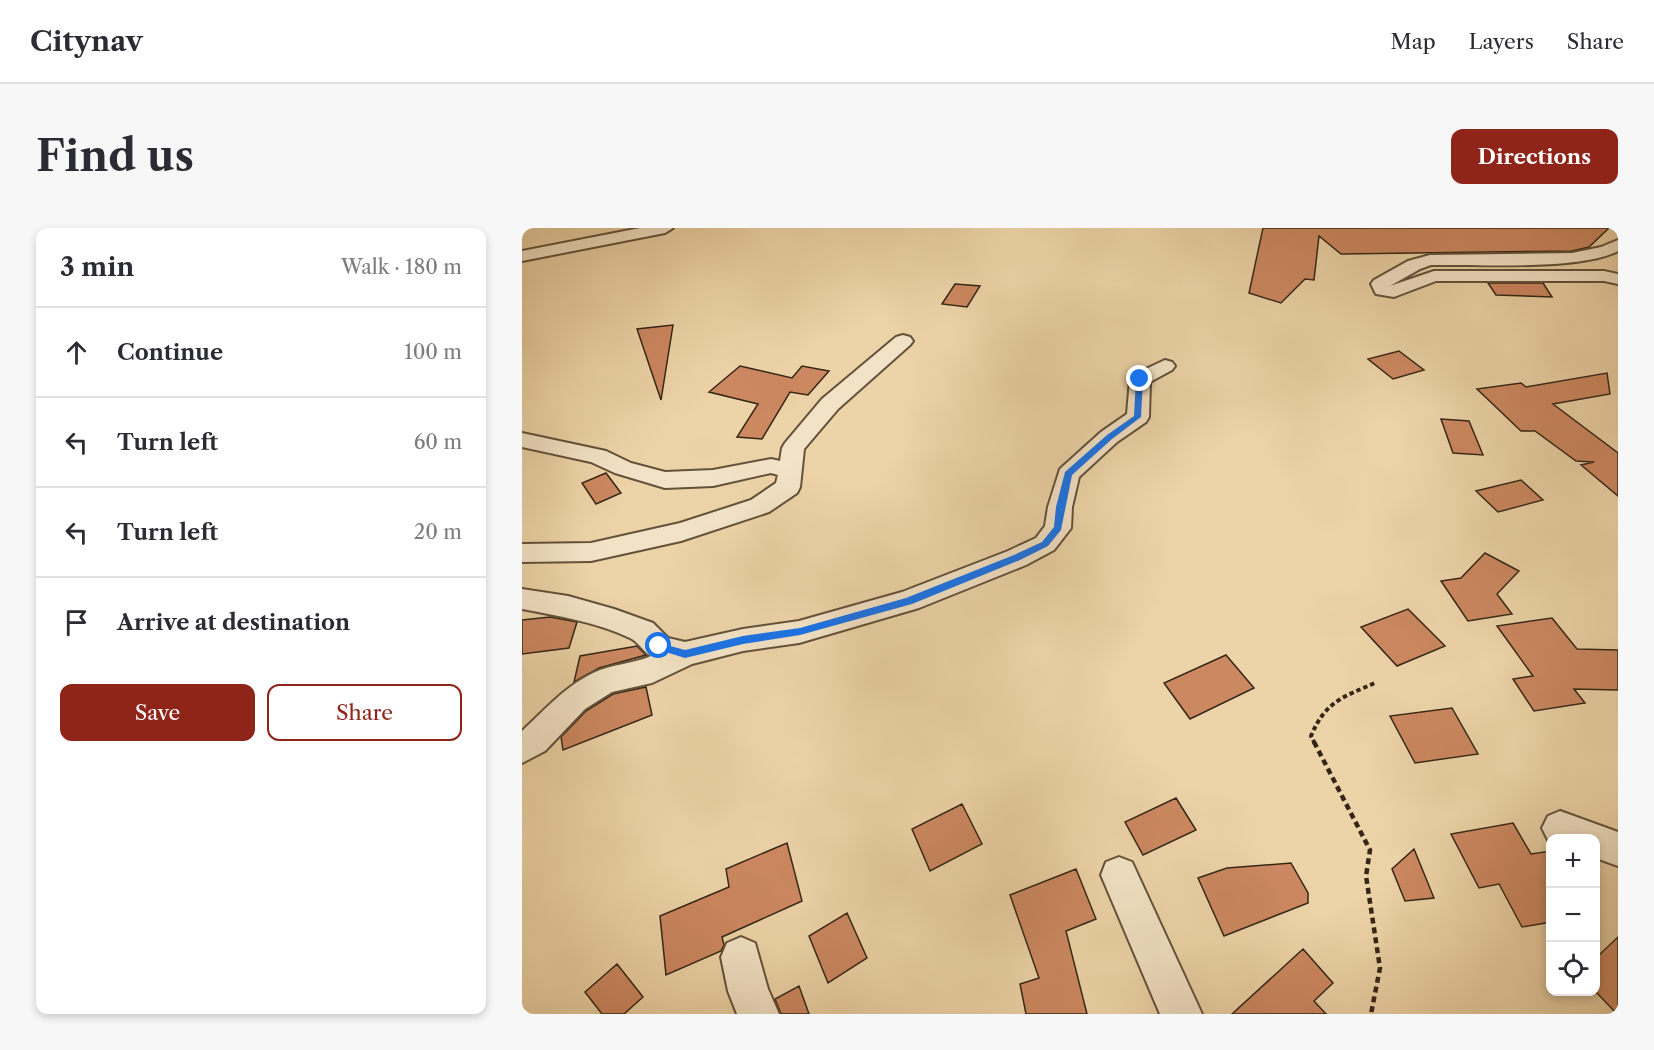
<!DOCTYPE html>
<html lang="en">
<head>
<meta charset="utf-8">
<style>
	body { margin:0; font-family:"Libre Caslon Text",serif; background:#f7f7f7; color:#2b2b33 }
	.controls { position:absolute; right:18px; bottom:18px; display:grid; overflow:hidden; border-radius:12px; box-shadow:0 3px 9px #0003 }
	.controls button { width:54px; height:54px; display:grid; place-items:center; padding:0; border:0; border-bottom:2px solid #e1e1e2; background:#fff; color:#2b2b33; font:30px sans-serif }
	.stop { position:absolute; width:18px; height:18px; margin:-14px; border:4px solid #1a73e8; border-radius:50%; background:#fff }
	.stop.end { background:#1a73e8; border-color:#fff; box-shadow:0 2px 6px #0008 }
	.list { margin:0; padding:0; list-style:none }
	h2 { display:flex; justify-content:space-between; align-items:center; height:78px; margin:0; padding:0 24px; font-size:26px }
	h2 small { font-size:20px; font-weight:400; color:#7c7c81 }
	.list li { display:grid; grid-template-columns:39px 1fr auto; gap:18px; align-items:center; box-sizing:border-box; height:90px; padding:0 24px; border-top:2px solid #e1e1e2 }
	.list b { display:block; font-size:22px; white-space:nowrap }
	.list em { font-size:20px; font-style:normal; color:#7c7c81 }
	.actions { display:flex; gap:12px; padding:18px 24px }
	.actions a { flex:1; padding:14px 0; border:2px solid #8f2418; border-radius:12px; text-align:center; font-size:21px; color:#8f2418 }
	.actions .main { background:#8f2418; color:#fff }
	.icon { flex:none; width:33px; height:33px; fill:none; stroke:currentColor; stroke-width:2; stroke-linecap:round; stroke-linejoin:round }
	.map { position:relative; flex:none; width:1096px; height:786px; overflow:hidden; border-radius:12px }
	header { display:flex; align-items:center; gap:36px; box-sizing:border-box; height:84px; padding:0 30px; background:#fff; border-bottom:2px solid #e1e1e2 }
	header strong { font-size:28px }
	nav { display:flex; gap:33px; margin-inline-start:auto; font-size:21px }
	.intro { display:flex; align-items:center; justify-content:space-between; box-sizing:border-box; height:144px; padding:0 36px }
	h1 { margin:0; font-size:42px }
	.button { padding:15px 27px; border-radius:12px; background:#8f2418; color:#fff; font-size:21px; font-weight:700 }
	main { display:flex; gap:36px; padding:0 36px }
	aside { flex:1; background:#fff; border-radius:12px; box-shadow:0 3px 9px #0003 }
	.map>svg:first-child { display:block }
	.building { fill:#cc8861; stroke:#352616; stroke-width:1.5 }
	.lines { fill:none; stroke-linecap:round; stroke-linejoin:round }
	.minor-casing { stroke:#63523a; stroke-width:4 }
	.path-far1 { stroke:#352616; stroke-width:4; stroke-dasharray:4.5 3; stroke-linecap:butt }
	.path { stroke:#352616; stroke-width:4.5; stroke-dasharray:6 4; stroke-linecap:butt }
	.minor { fill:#f3e3c6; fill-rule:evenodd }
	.route { fill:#1a73e8 }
</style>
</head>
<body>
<header>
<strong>Citynav</strong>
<nav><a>Map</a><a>Layers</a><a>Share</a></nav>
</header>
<div class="intro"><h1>Find us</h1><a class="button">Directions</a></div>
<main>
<aside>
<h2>3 min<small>Walk · 180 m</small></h2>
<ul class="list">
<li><svg class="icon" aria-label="ahead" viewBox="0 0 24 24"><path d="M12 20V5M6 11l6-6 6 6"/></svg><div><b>Continue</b></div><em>100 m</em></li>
<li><svg class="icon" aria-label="left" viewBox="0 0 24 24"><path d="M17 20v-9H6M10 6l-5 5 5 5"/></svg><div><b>Turn left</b></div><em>60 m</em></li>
<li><svg class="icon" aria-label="left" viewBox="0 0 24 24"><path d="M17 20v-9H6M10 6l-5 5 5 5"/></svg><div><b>Turn left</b></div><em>20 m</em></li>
<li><svg class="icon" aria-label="arrive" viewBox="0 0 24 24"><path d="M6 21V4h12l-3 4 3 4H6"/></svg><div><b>Arrive at destination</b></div></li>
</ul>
<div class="actions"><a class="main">Save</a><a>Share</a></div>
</aside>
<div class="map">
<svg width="1096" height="786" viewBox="0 0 1096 786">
	<rect width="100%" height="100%" fill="#edd4a8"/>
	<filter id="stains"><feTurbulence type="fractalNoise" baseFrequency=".00333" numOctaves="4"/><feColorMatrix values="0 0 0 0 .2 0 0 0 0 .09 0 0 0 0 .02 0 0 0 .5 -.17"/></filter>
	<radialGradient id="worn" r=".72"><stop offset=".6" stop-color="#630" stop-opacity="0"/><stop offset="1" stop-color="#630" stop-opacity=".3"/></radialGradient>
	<path class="building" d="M741,0H1087L1067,19L1050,23L819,26L797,8L792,52L783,51L759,75L727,65Z
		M966,55H1021L1030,69L974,67Z
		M433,56L458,58L445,79L420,76Z
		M151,97L139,172L115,101Z
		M877,123L902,142L871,151L846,131Z
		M218,138L270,150L280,138L307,143L286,167L268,164L240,211L215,209L236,176L187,164Z
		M1085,145L1088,166L1031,176L1096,225V268L1059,237L1072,234L1054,233L1013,203H999L955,161L999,155L1004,159Z
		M919,191L947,193L961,227L931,225Z
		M84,245L99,265L74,276L60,255Z
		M999,252L1021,272L976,284L954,263Z
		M963,325L997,343L975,366L990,386L946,393L919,353L939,350Z
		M886,381L923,418L875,438L839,399Z
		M28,389L55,394L47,420L0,426V392Z
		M1030,390L1055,421L1096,422V462L1052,461L1063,475L1012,483L991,451L1011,448L975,398Z
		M115,418L124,427L77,440L52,454L58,428Z
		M704,427L732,460L668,491L642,455Z
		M124,459L130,487L41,522L39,509L64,483L91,466Z
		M930,480L956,526L893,535L868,488Z
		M654,570L674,602L621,627L603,594Z
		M440,576L460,616L408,643L390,601Z
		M991,595L1009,626L1029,623V694L1000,699L977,656L957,660L929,606Z
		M265,615L280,673L200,709L202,717L199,723L144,747L138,688L207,659L204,641Z
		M892,621L912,670L883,673L870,641Z
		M769,635L786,665V675L702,708L676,650L705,640Z
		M554,641L574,691L544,703L565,786H504L498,756L517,750L488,667Z
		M325,685L345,730L306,755L287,708Z
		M1096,709V786H1095L1074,764V730Z
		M781,721L811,755L792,773L804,786H710Z
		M95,736L121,769L102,786H80L63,764Z
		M277,758L287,786H259L253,771Z"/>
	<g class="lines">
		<defs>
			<path id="minor" d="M118,0H151L143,5L0,33V23Z
				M1096,12V23C1057,43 956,36 909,37L898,41L868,58L912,43H1082L1096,46V56L1082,53H914L872,69L854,66L849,56L852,52L886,33L908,27L1050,25L1079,19Z
				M381,107L388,109L391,113L388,117L316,181L282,221L278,259L275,265L247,284L159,313L69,333L0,334V316L69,315L158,295L229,272L254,255L256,247L249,245L191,258L143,260L93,245L69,234L0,219V205L84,223L109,235L143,244L191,242L249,231L258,233L260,220L263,215L300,171L374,109Z
				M643,132L650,134L653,138L650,142L628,154L627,189L624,194L595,214L557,249L550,279L549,300L532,322L504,337L397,380L277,415L221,423L170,436L130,455L90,464L63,481L23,523L0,535V503C23,482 42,459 71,445C89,436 111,436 129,428C121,424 117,414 108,410C75,394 36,388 0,381V361L46,368L92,381L131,395L146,410L163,414L221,401L277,393L380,364L486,323L514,310L523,298L526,279L538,241L579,204L605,186L608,151L611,147Z
				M1038,583L1096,604V638L1074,630V610L1026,612L1020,600L1026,588Z
				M597,629L610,634L680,786H638L579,647L584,634Z
				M219,709L233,715L246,761L257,786H215L206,763L199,729L205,715Z"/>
		</defs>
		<use href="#minor" class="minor-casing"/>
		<path class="path-far1" d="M793,516L789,508C804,472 822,469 855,454"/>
		<path class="path" d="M792,514L848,622L844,648L858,740L849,786"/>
		<use href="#minor" class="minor"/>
	</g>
	<path class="route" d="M618,149L621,151L619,189L590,211L550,247L539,302L526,318L498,332L390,376L278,407L221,416L163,430L134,421V416L137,415L163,422L221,408L278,400L384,370L492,327L520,314L532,299L534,279L543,244L585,207L612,188L614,151Z"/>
	<rect width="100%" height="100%" filter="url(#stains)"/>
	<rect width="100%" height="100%" fill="url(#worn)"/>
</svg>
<div class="controls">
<button>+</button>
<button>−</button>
<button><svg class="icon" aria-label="locate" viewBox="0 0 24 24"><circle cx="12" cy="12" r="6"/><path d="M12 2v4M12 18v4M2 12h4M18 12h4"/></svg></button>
</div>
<div class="stop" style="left:137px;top:418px"></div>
<div class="stop end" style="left:618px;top:151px"></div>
</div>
</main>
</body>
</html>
